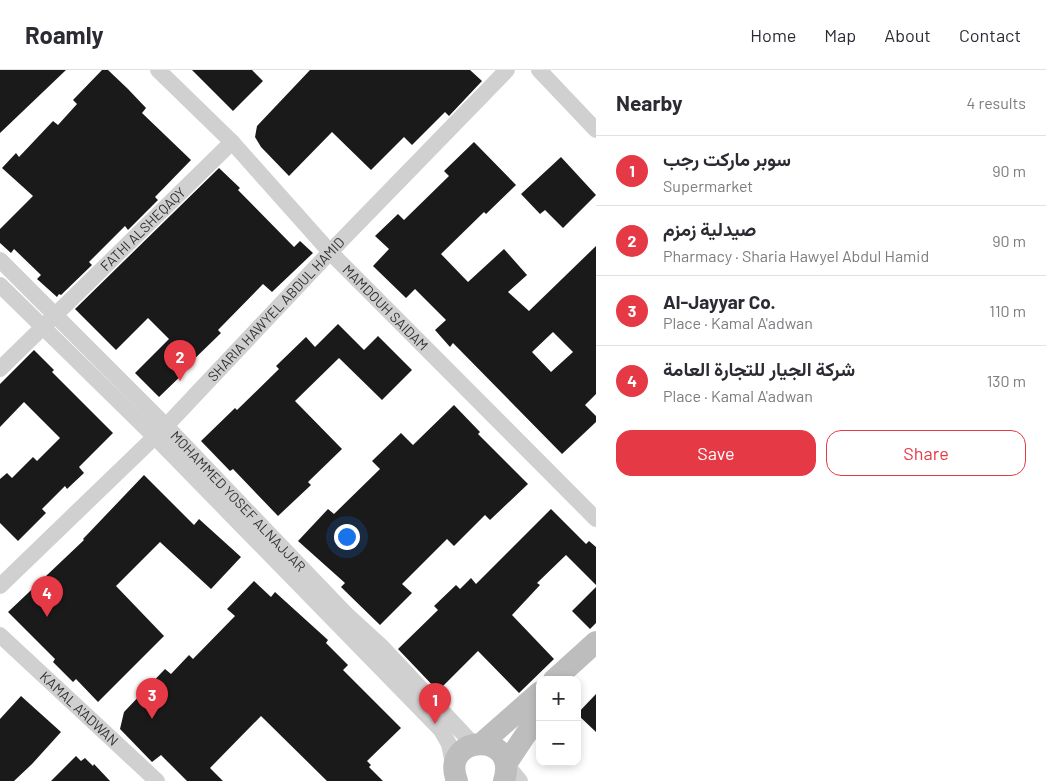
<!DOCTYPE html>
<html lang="en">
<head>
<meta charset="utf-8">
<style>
	body { margin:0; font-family:Barlow,Vazirmatn,sans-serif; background:#f7f7f7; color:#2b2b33 }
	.controls { position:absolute; right:15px; bottom:15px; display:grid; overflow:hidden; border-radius:10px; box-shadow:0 2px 8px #0003 }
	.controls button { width:45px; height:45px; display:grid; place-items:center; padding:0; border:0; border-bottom:1px solid #e1e1e2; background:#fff; color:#2b2b33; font:25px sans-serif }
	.you { position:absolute; left:346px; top:466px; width:18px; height:18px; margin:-12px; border:4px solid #fff; border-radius:50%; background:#1a73e8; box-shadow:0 0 0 8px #1a73e833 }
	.badge { display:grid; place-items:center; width:32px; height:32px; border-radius:50%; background:#e63946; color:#fff; font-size:16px; font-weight:700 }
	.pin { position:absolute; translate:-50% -41px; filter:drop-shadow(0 1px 2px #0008) }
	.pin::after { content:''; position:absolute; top:26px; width:18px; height:15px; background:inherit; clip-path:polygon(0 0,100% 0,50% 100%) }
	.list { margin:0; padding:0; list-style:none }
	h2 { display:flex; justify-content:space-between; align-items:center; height:65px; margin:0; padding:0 20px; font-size:21px }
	h2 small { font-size:16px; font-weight:400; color:#7c7c81 }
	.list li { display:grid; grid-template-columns:32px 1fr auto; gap:15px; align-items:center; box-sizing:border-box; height:70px; padding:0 20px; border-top:1px solid #e1e1e2 }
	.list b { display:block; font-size:19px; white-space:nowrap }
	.list p { margin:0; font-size:16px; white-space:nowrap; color:#7c7c81 }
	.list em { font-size:16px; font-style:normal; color:#7c7c81 }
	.actions { display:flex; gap:10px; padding:15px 20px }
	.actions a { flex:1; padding:11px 0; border:1px solid #e63946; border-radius:15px; text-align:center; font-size:18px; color:#e63946 }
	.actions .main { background:#e63946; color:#fff }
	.map { position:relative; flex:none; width:596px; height:711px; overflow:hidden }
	header { display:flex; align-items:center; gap:30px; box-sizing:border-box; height:70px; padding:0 25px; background:#fff; border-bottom:1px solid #e1e1e2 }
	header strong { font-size:24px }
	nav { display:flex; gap:28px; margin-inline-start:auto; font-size:18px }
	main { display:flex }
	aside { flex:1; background:#fff }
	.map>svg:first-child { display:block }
	.building { fill:#1a1a1a; fill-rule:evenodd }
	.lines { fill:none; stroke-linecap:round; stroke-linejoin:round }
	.minor { stroke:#d0d0d0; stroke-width:16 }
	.secondary { stroke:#bdbdbd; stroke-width:22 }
	.labels { text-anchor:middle; stroke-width:5; stroke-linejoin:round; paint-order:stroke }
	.street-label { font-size:14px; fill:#333; stroke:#fff }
</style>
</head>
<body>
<header>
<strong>Roamly</strong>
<nav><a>Home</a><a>Map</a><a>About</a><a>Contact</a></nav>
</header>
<main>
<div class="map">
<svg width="596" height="711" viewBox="0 0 596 711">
	<rect width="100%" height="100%" fill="#fff"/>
	<path class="building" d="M0,0H66L0,63Z
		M102,0H108L128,19L146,38L142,43L191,90L155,127L158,130L128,160L125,156L89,192L92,195L61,225L59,224L57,227L37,209L41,205L14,179L11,183L0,173V159L33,126L2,98L16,83L19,87L53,51L58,55L77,34L73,30Z
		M192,0H252L263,11L233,41Z
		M310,0H470L482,11L449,46L445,42L412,75L404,67L371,100L332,62L289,106L261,77L255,67L257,56Z
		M474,72L516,115L486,144L484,142L441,184L468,212L504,179L527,205L508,222L529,241L596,176V324L585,335L596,346V352L562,384L453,273L450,277L435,260L446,250L415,219L406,228L373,196L389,179L375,166L398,144L404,150L449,106L444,101ZM553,262L573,282L551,302L532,282Z
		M561,87L596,125L563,158L545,140L540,144L521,124Z
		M219,98L240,118L238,120L294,177L300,171L313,183L272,222L263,214L218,260L221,263L187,296L189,298L159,327L135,303L169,269L148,248L116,280L75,239Z
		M338,254L364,280L378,266L412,300L382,330L339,288L295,331L342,379L308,412L311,415L278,446L233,399L230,401L201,371L235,338L237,340L279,299L276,296L306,267L315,277Z
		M34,280L54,300L52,302L113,363L79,397L84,403L67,419L65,416L42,439L46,443L18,471L0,453V409L7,403L12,408L33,387L37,391L60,368L24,332L0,357V314Z
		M454,335L480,362L478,364L528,414L490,450L485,445L454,476L447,469L402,514L412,523L380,555L341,517L345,513L298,471L328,439L334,444L380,399L372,391L401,363L413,375Z
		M144,405L194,455L199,449L241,487L211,519L160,472L116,516L164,566L98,632L76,609L73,612L53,592L55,589L8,542L84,470L83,469Z
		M551,439L586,474L589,471L596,477V515L566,485L537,513L540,515L512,545L554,589L519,623L478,581L438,621L398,579L438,540L434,536L456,515L460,519L471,508L476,514Z
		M254,511L271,527L275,522L328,570L326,573L348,595L343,600L401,658L367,691L371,695L369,697L383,711H327L261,646L210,698L223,711H187L161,685L152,692L120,659L124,642L165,599L171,604L189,585L193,589L235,546L227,539Z
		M596,517V553L590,559L572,541Z
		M596,624V662L577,644Z
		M21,626L61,662L32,694L14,711H0V649Z
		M76,686L81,691L85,688L93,696L94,694L110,711H51Z"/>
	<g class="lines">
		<g class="minor">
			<path id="s1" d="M158,0L232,72L330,182L596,449"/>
			<path d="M539,0L596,60"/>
			<path id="s2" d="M0,190L166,356L347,545L382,577L473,674"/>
			<path d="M0,215L155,367L441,660L449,674L454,699"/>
			<path id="s3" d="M0,299L232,72"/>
			<path id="s4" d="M0,516L166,356L330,182L507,0"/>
			<path id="s5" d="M0,565L157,711"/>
			<path d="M506,694L520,711"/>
		</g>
		<path class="secondary" d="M554,610L596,572
			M482,673L540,622
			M506,694L526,664L540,647
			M457,711C439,664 520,660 504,711"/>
	</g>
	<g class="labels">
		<g class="street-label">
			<text dy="5" stroke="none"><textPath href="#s3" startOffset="200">FATHI ALSHEQAQY</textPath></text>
			<text dy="5" stroke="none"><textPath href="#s1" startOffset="329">MAMDOUH SAIDAM</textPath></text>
			<text dy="5" stroke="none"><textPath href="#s4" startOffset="391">SHARIA HAWYEL ABDUL HAMID</textPath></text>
			<text dy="5" stroke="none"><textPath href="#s2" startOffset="339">MOHAMMED YOSEF ALNAJJAR</textPath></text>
			<text dy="5" stroke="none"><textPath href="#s5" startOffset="108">KAMAL A'ADWAN</textPath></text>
		</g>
	</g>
</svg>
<div class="controls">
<button>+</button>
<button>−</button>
</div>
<div class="you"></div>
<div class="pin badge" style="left:435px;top:654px">1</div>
<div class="pin badge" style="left:180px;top:311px">2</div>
<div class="pin badge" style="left:152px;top:649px">3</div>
<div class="pin badge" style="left:47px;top:547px">4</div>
</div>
<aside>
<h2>Nearby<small>4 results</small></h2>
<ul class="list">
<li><span class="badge">1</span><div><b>سوبر ماركت رجب</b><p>Supermarket</p></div><em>90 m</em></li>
<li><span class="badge">2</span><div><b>صيدلية زمزم</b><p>Pharmacy · Sharia Hawyel Abdul Hamid</p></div><em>90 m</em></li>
<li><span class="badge">3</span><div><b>Al-Jayyar Co.</b><p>Place · Kamal A'adwan</p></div><em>110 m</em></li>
<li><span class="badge">4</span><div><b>شركة الجيار للتجارة العامة</b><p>Place · Kamal A'adwan</p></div><em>130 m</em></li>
</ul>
<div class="actions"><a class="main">Save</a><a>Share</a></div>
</aside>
</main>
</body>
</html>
